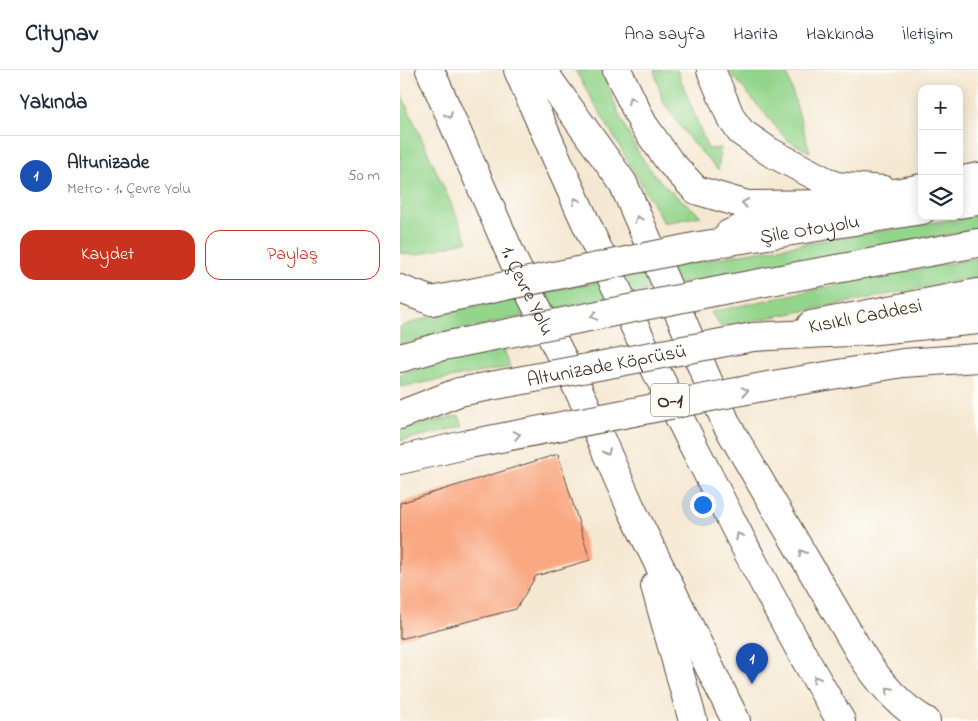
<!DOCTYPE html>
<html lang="tr">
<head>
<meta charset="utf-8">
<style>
	body { margin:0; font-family:"Indie Flower",sans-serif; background:#f6f6f7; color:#1f2937 }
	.controls { position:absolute; right:15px; top:15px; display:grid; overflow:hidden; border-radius:10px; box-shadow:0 2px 12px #0003 }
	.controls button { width:45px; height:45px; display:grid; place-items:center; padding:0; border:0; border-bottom:1px solid #e0e1e3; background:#fff; color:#1f2937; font:25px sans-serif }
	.you { position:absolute; left:302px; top:434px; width:18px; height:18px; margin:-12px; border:4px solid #fff; border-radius:50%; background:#1a73e8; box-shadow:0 0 0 8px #1a73e833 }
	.badge { display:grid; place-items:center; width:32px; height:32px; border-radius:50%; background:#c8321e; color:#fff; font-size:16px; font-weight:700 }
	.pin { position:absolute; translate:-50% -41px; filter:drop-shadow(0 1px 2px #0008) }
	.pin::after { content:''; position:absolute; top:26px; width:18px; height:15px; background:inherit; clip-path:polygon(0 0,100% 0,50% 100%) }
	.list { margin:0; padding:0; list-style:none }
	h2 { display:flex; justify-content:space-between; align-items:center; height:65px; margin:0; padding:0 20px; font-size:21px }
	h2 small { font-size:16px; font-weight:400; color:#747a83 }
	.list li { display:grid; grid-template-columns:32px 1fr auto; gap:15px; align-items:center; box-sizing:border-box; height:80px; padding:0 20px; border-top:1px solid #e0e1e3 }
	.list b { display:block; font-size:19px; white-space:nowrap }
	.list p { margin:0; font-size:16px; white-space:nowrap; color:#747a83 }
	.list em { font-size:16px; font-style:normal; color:#747a83 }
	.actions { display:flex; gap:10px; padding:15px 20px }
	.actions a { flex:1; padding:11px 0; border:1px solid #c8321e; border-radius:15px; text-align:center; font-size:18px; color:#c8321e }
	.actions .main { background:#c8321e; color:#fff }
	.icon { flex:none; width:28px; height:28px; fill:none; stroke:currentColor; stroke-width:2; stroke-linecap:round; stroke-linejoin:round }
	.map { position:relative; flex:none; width:578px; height:651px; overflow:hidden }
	header { display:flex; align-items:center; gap:30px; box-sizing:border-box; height:70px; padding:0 25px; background:#fff; border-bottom:1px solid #e0e1e3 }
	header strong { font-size:24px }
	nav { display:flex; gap:28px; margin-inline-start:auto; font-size:18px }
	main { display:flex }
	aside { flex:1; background:#fff }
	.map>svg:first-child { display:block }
	.green { fill:#94d58c; stroke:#688055 }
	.building { fill:#f9a882 }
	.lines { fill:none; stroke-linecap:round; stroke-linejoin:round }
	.street-casing { stroke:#574639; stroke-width:30 }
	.primary-casing { stroke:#574639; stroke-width:30 }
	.highway-casing { stroke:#574639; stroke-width:30 }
	.street { stroke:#fff; stroke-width:28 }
	.primary { stroke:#fff; stroke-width:28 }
	.highway { stroke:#fff; stroke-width:28 }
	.primary-bridge-casing { stroke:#574639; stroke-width:30; stroke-linecap:butt }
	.highway-bridge-casing { stroke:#574639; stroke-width:30; stroke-linecap:butt }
	.primary-bridge { stroke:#fff; stroke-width:28 }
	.highway-bridge { stroke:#fff; stroke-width:28 }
	.oneway { stroke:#a79f9a }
	.labels { text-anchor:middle; stroke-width:4; stroke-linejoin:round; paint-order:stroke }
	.shield { fill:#fdfcf7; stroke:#75695f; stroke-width:1 }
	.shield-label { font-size:19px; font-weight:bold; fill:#3b2a1e }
	.street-label { font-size:20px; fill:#3b2a1e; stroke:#fdfcf7 }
</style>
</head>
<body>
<header>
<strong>Citynav</strong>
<nav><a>Ana sayfa</a><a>Harita</a><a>Hakkında</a><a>İletişim</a></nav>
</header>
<main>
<aside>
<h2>Yakında<small></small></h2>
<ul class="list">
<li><span class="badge" style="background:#1a4fb4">1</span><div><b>Altunizade</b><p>Metro · 1. Çevre Yolu</p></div><em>50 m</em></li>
</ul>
<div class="actions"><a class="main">Kaydet</a><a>Paylaş</a></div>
</aside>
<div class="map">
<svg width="578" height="651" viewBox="0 0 578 651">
	<rect width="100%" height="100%" fill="#fdfcf7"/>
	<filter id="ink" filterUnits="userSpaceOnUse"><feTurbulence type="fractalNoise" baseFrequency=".02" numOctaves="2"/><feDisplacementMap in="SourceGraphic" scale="10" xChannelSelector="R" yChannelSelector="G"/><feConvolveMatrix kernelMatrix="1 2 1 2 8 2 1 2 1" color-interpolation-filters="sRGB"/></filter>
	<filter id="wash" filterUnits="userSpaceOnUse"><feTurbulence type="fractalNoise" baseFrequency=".0096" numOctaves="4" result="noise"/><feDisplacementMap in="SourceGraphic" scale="20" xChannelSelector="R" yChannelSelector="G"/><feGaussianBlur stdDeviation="1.12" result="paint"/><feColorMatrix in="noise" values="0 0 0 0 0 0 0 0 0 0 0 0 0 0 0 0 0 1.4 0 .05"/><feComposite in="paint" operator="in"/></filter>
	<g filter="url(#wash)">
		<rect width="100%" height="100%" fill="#f5e8d2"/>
		<path class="green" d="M175,0H201C217,38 231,80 260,111C272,124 288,134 301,146L264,153Z
			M254,0H277L308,79L321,78L318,100L291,71L263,32Z
			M328,0H386L410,82L387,70Z
			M0,21L68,171L15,185L0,183Z
			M578,145V159C385,194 191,227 0,275V257L37,244L317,188Z
			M578,188V207L321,257L311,242L465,209Z
			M104,279L110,297L0,317V304L41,290Z
			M59,346L63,356L0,371V358Z"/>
		<g id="blocks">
			<path class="building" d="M158,384L190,490L136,506L116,539L0,569V433Z"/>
		</g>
	</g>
	<g filter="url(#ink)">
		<use href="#blocks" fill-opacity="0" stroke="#574639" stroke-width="1"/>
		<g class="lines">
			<defs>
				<path id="street" d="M311,0L331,48L341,62L370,82L435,116L484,120"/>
				<path id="primary" d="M559,111L578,107
					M329,164C390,137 457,131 522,118
					M411,255L578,223"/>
				<g id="highway">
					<path id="s1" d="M30,0L115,194L183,329L231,438L336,651"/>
					<path d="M118,0C180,145 248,288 320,428C358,503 397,578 441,651"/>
					<path d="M142,0L223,113L327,355L459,581C476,608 497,635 526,651"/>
					<path d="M217,0L243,54L269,91L296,120L347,135L429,134"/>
					<path d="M559,134L578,131"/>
					<path id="s2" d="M299,176L522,140"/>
					<path d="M0,219L32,231"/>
					<path d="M328,219L578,173"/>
					<path d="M353,267L467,261L578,250"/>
					<path d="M0,288L39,277"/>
					<path d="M373,315L503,293L578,288"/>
					<path d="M0,345L59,322"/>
					<path d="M0,390L69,374"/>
					<path d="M255,516L293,651"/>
				</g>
			</defs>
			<use href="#street" class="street-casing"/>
			<use href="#primary" class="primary-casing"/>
			<use href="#highway" class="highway-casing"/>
			<use href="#street" class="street"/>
			<use href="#primary" class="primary"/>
			<use href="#highway" class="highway"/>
			<defs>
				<g id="primary-bridge">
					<path id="s3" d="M59,322L353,267"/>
				</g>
				<path id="highway-bridge" d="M32,231L299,176
					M39,277L328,219
					M69,374L373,315"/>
			</defs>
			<use href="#primary-bridge" class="primary-bridge-casing"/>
			<use href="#highway-bridge" class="highway-bridge-casing"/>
			<use href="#primary-bridge" class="primary-bridge"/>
			<use href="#highway-bridge" class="highway-bridge"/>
		</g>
		<defs><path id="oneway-chevron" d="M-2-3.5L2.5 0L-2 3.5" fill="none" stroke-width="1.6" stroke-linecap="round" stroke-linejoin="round" transform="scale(1.25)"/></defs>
		<g class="oneway">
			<use href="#oneway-chevron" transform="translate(231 30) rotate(-116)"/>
			<use href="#oneway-chevron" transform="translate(49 45) rotate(66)"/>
			<use href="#oneway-chevron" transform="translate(176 131) rotate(-115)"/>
			<use href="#oneway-chevron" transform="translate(345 133) rotate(-170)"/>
			<use href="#oneway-chevron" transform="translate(238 149) rotate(-113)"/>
			<use href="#oneway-chevron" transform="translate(194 246) rotate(169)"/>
			<use href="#oneway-chevron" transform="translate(345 321) rotate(-11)"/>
			<use href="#oneway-chevron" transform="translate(117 365) rotate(-11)"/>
			<use href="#oneway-chevron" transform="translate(207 382) rotate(66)"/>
			<use href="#oneway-chevron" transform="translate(339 466) rotate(-118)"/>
			<use href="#oneway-chevron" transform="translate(402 483) rotate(-120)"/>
			<use href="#oneway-chevron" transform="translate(416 609) rotate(-120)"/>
			<use href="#oneway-chevron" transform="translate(489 620) rotate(-133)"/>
		</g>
	</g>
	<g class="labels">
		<rect class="shield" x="251" y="313.5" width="38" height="33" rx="4"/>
		<g class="shield-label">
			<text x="270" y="337">O-1</text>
		</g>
		<g class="street-label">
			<text dy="7" stroke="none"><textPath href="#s2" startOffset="112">Şile Otoyolu</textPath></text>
			<text dy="7" stroke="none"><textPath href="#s1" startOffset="241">1. Çevre Yolu</textPath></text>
			<text transform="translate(465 245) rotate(-11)" y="7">Kısıklı Caddesi</text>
			<text dy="7" stroke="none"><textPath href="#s3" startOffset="150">Altunizade Köprüsü</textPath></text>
		</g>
	</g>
</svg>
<div class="controls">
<button>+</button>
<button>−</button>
<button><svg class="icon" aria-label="layers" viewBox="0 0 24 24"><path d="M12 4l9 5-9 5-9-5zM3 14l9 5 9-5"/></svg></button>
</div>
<div class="you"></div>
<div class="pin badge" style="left:352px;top:614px;background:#1a4fb4">1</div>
</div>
</main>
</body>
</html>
